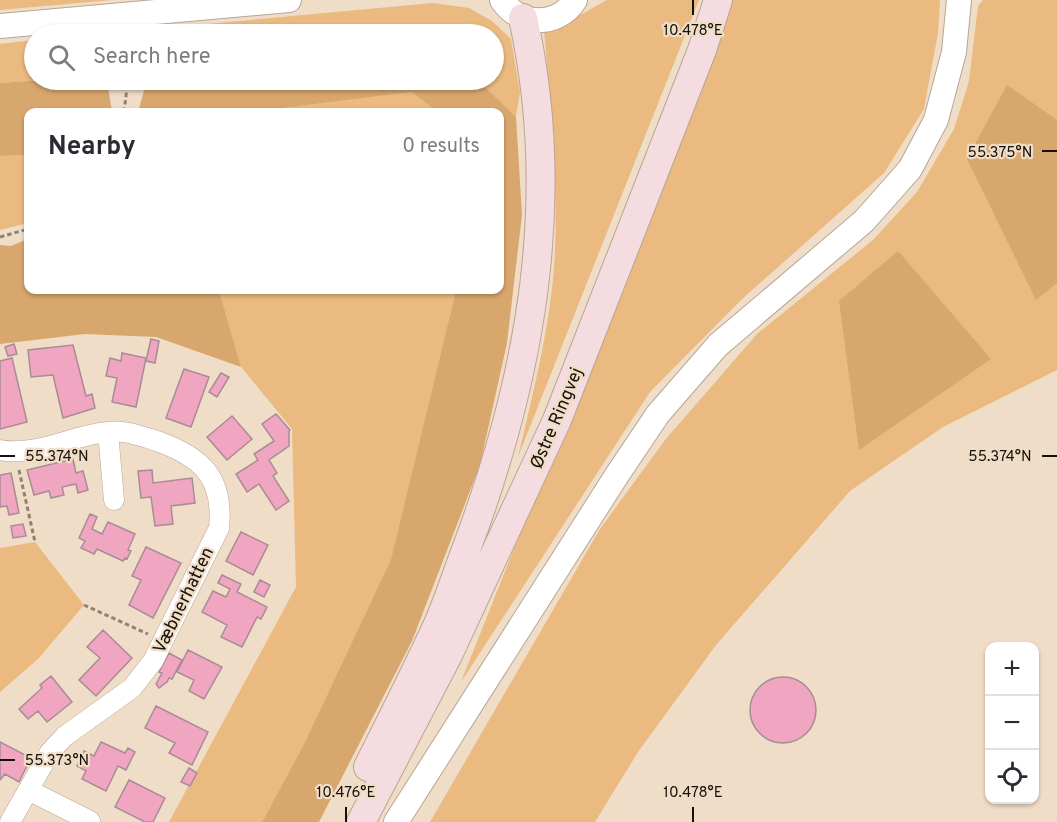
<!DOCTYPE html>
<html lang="en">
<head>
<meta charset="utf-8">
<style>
	body { margin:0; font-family:Overpass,sans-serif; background:#f2f2f3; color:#2b2b33 }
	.controls { position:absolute; right:18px; bottom:18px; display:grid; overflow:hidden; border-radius:12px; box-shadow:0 2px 4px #0004 }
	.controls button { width:54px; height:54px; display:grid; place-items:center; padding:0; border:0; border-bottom:2px solid #e1e1e2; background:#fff; color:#2b2b33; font:30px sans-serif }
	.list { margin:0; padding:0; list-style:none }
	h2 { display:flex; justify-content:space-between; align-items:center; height:78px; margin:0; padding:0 24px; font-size:26px }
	h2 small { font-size:20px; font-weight:400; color:#7c7c81 }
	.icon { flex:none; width:33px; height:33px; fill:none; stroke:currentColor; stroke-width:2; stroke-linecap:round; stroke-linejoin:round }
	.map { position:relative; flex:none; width:1057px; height:822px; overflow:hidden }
	.search { position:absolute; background:#fff; box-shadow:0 2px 4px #0004; left:24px; top:24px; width:480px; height:66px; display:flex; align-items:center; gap:15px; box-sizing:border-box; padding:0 21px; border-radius:33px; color:#7c7c81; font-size:22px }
	.panel { position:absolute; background:#fff; box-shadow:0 2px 4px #0004; left:24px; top:108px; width:480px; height:186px; border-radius:12px }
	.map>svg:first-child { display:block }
	.green { fill:#eaba80 }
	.forest { fill:#d8a76d }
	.building { fill:#f0a5c0; stroke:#a88c95; stroke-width:1.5 }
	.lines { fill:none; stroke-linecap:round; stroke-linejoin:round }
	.minor-casing { stroke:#b8a692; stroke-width:21 }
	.tertiary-casing { stroke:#b8a692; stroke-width:26 }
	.secondary-casing { stroke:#b8a692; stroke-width:30 }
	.path { stroke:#8f8273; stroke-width:3; stroke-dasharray:4.5 3; stroke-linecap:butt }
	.minor { stroke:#fff; stroke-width:20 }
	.tertiary { stroke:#fff; stroke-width:24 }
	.secondary { stroke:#f4dce0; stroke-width:28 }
	.ticks { fill:none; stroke:#161009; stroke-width:2 }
	.labels { text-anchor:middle; stroke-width:4.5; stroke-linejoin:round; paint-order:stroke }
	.street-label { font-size:18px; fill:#161009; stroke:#f0ddc7 }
	.ticks-label { font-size:15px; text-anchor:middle; fill:#161009; stroke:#f0ddc7; stroke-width:4.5; stroke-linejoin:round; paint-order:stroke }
</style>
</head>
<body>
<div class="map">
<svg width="1057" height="822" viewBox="0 0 1057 822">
	<rect width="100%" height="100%" fill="#f0ddc7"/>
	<path class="green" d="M0,0H112L0,10Z
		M607,0H699L518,457C534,389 552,320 555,250C558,176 550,103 544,30L582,14Z
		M732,0H940L938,33L924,109L884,173L741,300L650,392L461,682Z
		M983,0H1057V370L943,427L850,491L716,645L638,752L595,822H430L600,529L665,440L757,334L873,240L917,192L954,129L969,81L978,6Z
		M433,3L469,8L492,21L511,39L520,92L516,117L478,80H494V34H98Z
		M34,40V80H41L0,83V44Z
		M412,92L437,112H252Z
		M28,155V223L0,230V156Z
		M219,290H456L391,559L304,744L262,822H169L296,587L292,429L241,367Z
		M35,542L84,605L38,659L0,692V548Z"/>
	<path class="forest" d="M42,80H107L112,112H28V155L0,156V83Z
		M147,80H478L516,117L522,215L507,343L480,465L412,641L319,822H262L304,744L391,559L456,290H500V112H437L412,92L252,112H138Z
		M1007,85L1057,120V283L1036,300L967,159Z
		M28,239V290H219L241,367L156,337L85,334L0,344V245L11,246Z
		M898,251L991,359L859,450L839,301Z"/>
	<path class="building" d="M151,339L159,341L155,363L146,361Z
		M14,344L17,354L8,356L5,347Z
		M73,345L86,396L92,394L95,408L63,418L53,375L31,377L28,350Z
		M122,353L146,358L136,407L112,402L117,378L106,376L110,358L121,361Z
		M12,358L27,422L0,429V361Z
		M184,369L209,377L191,427L166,418Z
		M221,373L229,377L217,397L209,392Z
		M276,414L290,430L289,431V446L269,460L277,473L273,476L289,501L276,510L259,484L247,492L236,474L258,460L254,454L274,441L262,424Z
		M232,416L252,439L227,460L207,437Z
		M73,459L76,473L83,471L88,490L78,493L76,484L62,487L64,495L51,498L49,491L34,495L27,470Z
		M152,470L153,483L192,478L195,503L171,506L173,524L155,526L151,497L141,498L138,471Z
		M11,473L19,513L9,515L7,506L0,507V475Z
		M90,514L97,517L92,529L102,534L108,522L135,534L128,550L131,551L127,559L125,558L123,561L97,549L94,554L81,548L85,541L79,538Z
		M23,524L26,536L13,538L11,526Z
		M241,532L268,545L253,575L226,561Z
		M146,547L181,563L153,618L129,605L141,580L132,576Z
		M222,575L241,584L237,592L267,607L261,619L257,617L242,647L221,637L227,625L202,612L213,591L226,597L230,589L218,583Z
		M260,580L270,585L264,597L254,592Z
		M103,630L132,658L96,696L79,680L100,658L87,647Z
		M188,650L222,667L204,699L189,691L194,680L177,672Z
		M169,653L182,660L172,679L169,678L167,682L159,688L156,684L162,673L159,672Z
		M51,676L72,702L47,722L38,711L28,719L19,709L42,688L40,685Z
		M750 710a33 33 0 1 1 66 0a33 33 0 1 1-66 0Z
		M156,706L208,732L192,765L169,753L175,743L145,728Z
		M0,742L31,758L19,782L5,774L0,780Z
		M101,742L125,753L128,748L135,752L126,770L118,766L106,791L82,779L86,771L77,766L84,751L94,756Z
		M189,768L197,773L190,786L181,782Z
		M129,780L165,798L153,822H145L115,807Z"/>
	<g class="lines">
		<defs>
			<path id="minor" d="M108,432L114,500
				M0,450C37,457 72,435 108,432C125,430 141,436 157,441C202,457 224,478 219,528L153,661L132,688L65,736L50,752L10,822
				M28,790L90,821"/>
			<path id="tertiary" d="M502,0C520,27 558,27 575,0
				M0,26L289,0
				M396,822L617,475L658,414L718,345L864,221L910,169L936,120L954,52L959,0"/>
			<path id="secondary" d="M368,767C392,719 416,672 438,624C449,599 457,573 467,547C531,376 563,199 523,18
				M361,822L448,655L557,420L702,50L718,0"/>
		</defs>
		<use href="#minor" class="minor-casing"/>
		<use href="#tertiary" class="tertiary-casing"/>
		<use href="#secondary" class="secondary-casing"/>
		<path class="path" d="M124,112L128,80
			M0,237L28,229
			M19,470L35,542
			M84,605L148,634"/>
		<use href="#minor" class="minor"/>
		<use href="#tertiary" class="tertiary"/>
		<use href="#secondary" class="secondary"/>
	</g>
	<path class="ticks" d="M693,0V15M1042,151H1057M0,456H15M1042,456H1057M0,760H15M346,807V822M693,807V822"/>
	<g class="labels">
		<g class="street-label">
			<text transform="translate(556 418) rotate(-67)" y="6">Østre Ringvej</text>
			<text transform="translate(183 600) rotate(-64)" y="6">Væbnerhatten</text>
		</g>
	</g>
	<g class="ticks-label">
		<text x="693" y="35">10.478°E</text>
		<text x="1000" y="157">55.375°N</text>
		<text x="57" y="461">55.374°N</text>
		<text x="1000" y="461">55.374°N</text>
		<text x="57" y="765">55.373°N</text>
		<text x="346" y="797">10.476°E</text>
		<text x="693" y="797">10.478°E</text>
	</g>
</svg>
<div class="controls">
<button>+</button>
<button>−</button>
<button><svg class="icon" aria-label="locate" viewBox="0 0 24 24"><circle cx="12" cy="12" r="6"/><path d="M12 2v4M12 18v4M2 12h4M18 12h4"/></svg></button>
</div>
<div class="search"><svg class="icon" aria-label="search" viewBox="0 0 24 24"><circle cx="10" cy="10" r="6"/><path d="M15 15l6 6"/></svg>Search here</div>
<section class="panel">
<h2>Nearby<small>0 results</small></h2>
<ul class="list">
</ul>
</section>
</div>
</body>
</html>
